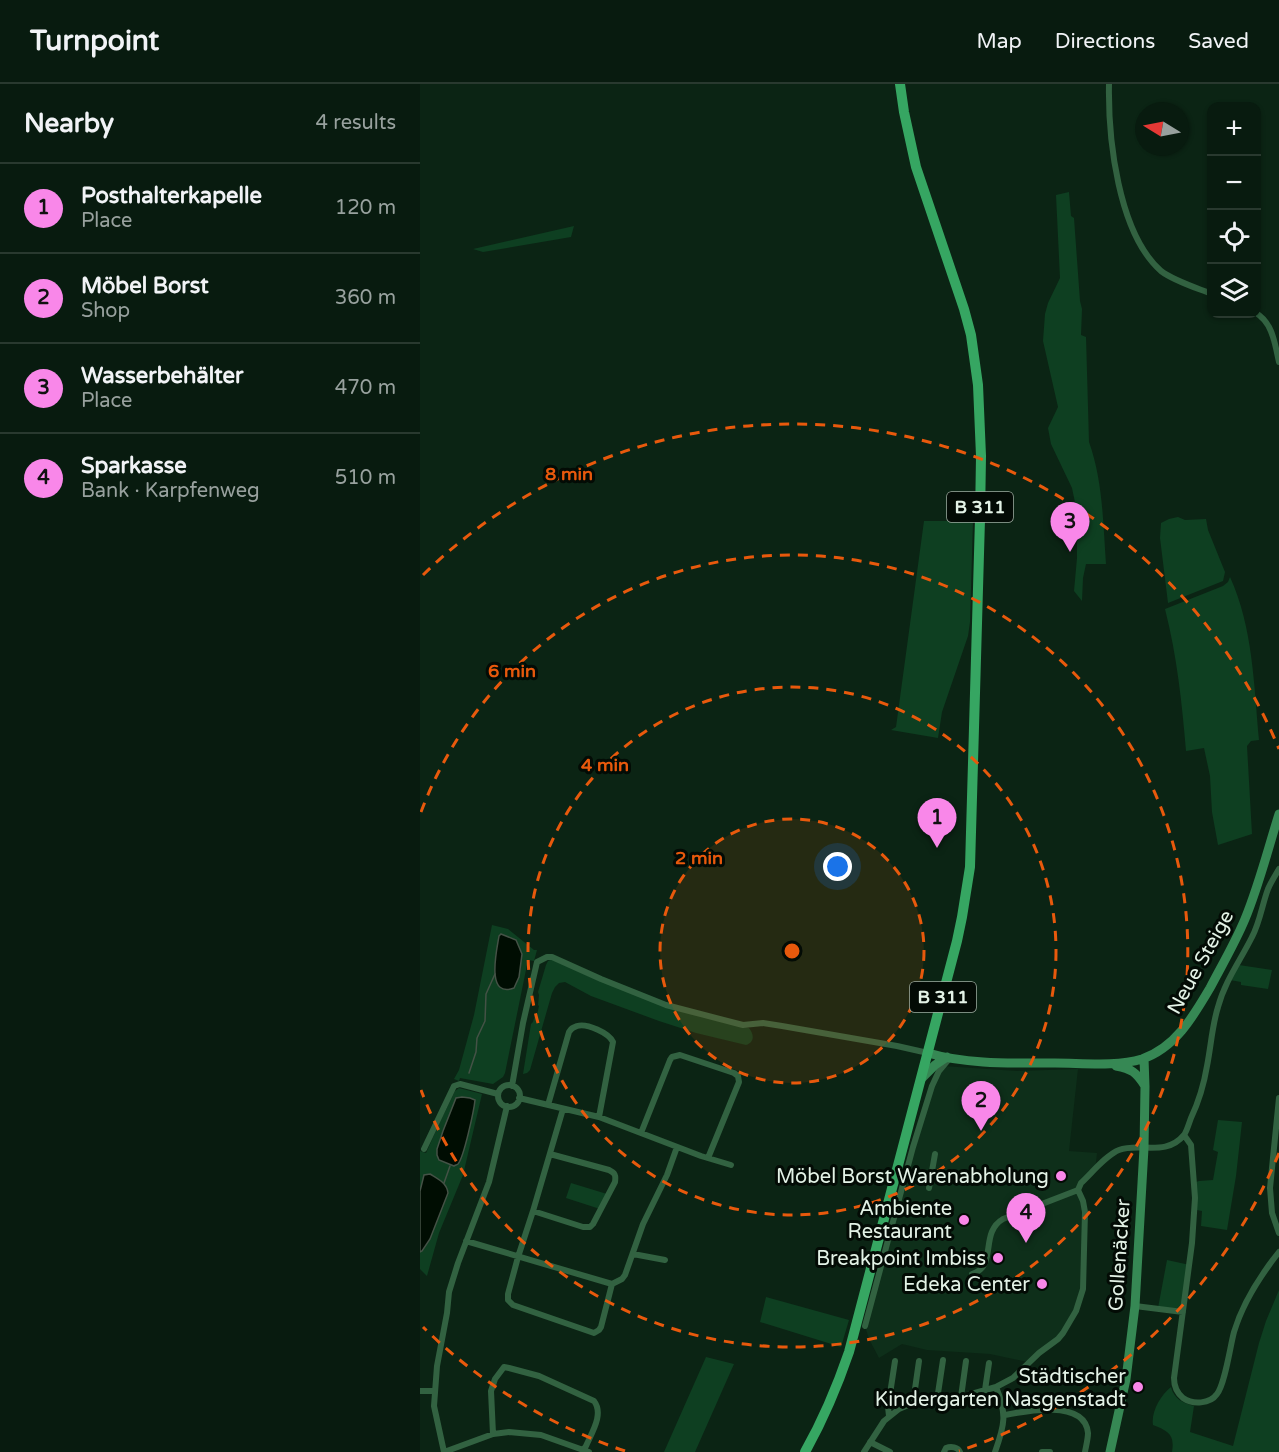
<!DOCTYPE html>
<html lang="en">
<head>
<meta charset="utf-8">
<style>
	body { margin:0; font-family:"Varela Round",sans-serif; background:#112418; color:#f1f3f6 }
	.controls { position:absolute; right:18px; top:18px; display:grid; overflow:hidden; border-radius:12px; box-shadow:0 2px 4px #0004 }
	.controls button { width:54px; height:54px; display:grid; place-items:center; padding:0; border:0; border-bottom:2px solid #29392f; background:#081b0f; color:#f1f3f6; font:30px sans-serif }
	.compass { position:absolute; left:715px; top:18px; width:54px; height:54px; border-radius:50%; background:#081b0f; box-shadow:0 2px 4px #0004; rotate:280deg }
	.you { position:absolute; left:418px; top:783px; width:21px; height:21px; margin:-15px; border:4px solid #fff; border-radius:50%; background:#1a73e8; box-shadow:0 0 0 9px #1a73e833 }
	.badge { display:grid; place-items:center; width:39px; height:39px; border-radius:50%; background:#f987e9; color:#111; font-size:20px; font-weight:700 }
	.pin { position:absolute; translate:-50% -50px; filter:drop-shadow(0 2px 3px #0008) }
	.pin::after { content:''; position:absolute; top:32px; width:21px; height:18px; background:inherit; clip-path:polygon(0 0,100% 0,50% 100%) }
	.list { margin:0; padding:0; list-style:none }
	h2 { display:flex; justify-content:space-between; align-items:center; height:78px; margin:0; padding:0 24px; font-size:26px }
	h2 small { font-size:20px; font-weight:400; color:#98a19e }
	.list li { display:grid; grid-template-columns:39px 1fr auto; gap:18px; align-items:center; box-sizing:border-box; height:90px; padding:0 24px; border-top:2px solid #29392f }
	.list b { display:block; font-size:22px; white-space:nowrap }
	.list p { margin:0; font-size:20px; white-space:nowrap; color:#98a19e }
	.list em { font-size:20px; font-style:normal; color:#98a19e }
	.icon { flex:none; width:33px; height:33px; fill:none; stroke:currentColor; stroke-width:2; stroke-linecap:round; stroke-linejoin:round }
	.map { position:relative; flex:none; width:859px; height:1368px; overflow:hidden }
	header { display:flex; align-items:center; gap:36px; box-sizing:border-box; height:84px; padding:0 30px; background:#081b0f; border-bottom:2px solid #29392f }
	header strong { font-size:28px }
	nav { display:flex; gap:33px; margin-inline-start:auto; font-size:21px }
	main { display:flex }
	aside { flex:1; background:#081b0f }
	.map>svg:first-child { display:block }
	.built { fill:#0e2f1a }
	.green { fill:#0e3f21 }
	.water { fill:#000d02; stroke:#445246; stroke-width:1.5 }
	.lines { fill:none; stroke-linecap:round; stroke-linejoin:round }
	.stream { stroke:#445246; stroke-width:1.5 }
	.street { stroke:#326241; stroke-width:6 }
	.secondary { stroke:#368854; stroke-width:9 }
	.primary { stroke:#36a662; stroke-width:10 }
	.ring { fill:none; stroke:#e8590c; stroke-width:3; stroke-dasharray:10 8 }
	.poi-dot { fill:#f987e9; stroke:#030b05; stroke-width:2 }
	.labels { text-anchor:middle; stroke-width:6; stroke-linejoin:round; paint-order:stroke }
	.shield { fill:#030b05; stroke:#a0ada2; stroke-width:1.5 }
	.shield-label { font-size:18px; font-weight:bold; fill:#e3f2e6 }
	.street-label { font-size:20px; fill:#e3f2e6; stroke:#030b05 }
	.poi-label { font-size:20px; fill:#e3f2e6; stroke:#030b05; text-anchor:end }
	.centre { fill:#e8590c; stroke:#030b05; stroke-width:3 }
	.ring-label { font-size:18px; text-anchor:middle; font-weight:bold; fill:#e8590c; stroke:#030b05; stroke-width:6; stroke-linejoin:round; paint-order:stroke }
</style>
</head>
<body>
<header>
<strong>Turnpoint</strong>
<nav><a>Map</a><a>Directions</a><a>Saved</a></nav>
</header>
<main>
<aside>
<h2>Nearby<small>4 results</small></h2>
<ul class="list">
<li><span class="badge">1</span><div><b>Posthalterkapelle</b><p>Place</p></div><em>120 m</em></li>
<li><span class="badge">2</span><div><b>Möbel Borst</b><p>Shop</p></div><em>360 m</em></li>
<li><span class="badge">3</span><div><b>Wasserbehälter</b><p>Place</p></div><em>470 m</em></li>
<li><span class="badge">4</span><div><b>Sparkasse</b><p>Bank · Karpfenweg</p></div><em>510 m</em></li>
</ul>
</aside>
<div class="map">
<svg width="859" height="1368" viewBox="0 0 859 1368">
	<rect width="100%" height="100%" fill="#0b2414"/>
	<path class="built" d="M523,982L597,987L658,985L649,1067L677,1069L675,1087L659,1106L663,1117V1205L643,1249L608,1278L570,1270L507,1266L482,1260L459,1274L449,1255L445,1242L512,1002Z"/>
	<path class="green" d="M649,108L651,132L654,134L660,217L662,225L661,251L666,253L669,358C683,397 683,439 686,480H666L663,494L662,517L654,507L657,474V428L652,404L631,360L628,344L638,323L623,257L625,230L628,219L640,194L636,111Z
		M154,142L151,153L63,168L53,165Z
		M758,433L765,436L786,435L788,446L805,488L803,497L748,519L740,454L741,439L749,435Z
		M504,437H553L550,538L548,552L522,628L518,654L471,646L476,643Z
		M810,493C833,543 834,602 839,656L831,657L827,662L832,750L798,761L792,728L790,692L784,664L766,667C762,619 757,572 745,525L803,502L808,498Z
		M72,841L88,845L114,866H117L114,877L108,876L85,989L83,993L73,1000L40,994L39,997L34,995L39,986L54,931Z
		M133,875L175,895L319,942L329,944C334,950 335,958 326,961L276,949L239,937L171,912L145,898L139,899L135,903L132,909L110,986L107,989L103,990L111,940L113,938L115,931H117L119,922L118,921L119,911L118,908L126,881L128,877Z
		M819,881L852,886L848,905L821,901V898L810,896Z
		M39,1004L62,1010L43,1091L19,1149L7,1192L0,1185V1067L6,1069L19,1040L35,1007Z
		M798,1036L822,1038L816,1092L807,1146L781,1142L782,1127L777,1126L776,1098L779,1097L793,1096L798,1068L793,1066Z
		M151,1099L187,1110L180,1125L146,1114Z
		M747,1176L770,1181L763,1228L738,1224Z
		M859,1206V1368H752C755,1350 748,1347 733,1341C731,1328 740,1312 751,1303C754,1315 763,1319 774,1322L770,1348L813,1362L839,1259L846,1237Z
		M346,1213L429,1236L421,1263L340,1238Z
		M286,1273L314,1280L275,1368H244Z"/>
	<path class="water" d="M81,850L96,856L102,870L99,893L94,904C65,915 77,865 79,852Z
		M42,1013L50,1014L55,1016C54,1026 44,1073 38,1080C37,1081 35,1081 34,1082L19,1076L17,1071V1065L23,1047L36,1014Z
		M10,1090C18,1095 27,1099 28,1109L10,1155L2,1167L0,1168V1107L4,1091Z"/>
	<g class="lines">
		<path class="stream" d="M49,989L56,968L57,954L65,937L66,910L75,890
			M24,1099L30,1082"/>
		<path class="street" d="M689,0C688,54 698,149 741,187C754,197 777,204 792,210
			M836,229C853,239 855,261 859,278
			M78 1012a11 11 0 1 1 22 0a11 11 0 1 1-22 0Z
			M92,1002L103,939L117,878L127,873H132L181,895L246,921L323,941L343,939L362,942L477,962L508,969
			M99,1014L179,1033L281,1072L311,1081
			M859,1014L850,1104L852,1129L859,1149
			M128,1021L149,948C152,944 152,944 157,942C167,939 189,949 193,958L179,1033
			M143,1025L113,1127L98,1173L88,1210V1216L93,1221L174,1249L179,1246L181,1243L192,1200
			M221,1049L250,976L252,973L260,971L314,989L318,992L319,998L288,1074
			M764,1051L771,1061L775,1114L772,1159L754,1294C754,1302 757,1309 763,1314C773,1321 790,1320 797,1310C805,1300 810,1263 814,1248C823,1218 840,1192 859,1168
			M4,1065L34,1002L40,1000L78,1010
			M509,1104L515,1070
			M113,1127L163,1143H170L173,1140L195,1098C196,1091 195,1089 189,1086L130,1070
			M46,1157L192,1200L202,1195L205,1191L223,1140L247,1091L257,1063
			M213,1170L245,1176
			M552,1190C578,1182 559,1149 583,1135L658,1106L661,1099C671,1090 686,1071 699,1066C719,1058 746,1073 764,1051C767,1047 769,1039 771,1034C779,1017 784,1000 787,982C791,962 792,942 798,923C805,897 820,877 832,853C840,838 842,821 848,805C851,798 855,792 859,785
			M715,1222L763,1228
			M445,1242L493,1063L512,1002L519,987L529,975
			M565,1306L569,1279
			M0,1307H15
			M541,1313L546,1277
			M517,1316L523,1276
			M493,1319L499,1277
			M585,1331C605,1327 665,1315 668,1349C668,1355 666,1362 665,1368
			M469,1332L468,1323L475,1277
			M73,1350L71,1307L75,1295L84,1283L89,1284L119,1292L174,1317C184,1330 172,1348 166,1362L163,1366
			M450,1358L470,1368
			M24,1368L14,1322L17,1282L27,1229L29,1208L38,1179L69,1098L87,1022
			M24,1368L73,1350L89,1348L121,1351L169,1368
			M444,1368L464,1337L479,1325L493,1319L541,1313L576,1303L593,1294L619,1269L638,1255L643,1249L656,1227L663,1205L665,1128L663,1117L658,1106
			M524,1368L526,1364C531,1362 538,1363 540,1368
			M575,1368C585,1340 587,1330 576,1303
			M622,1368H630"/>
		<path class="secondary" d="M508,969C549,981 593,979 635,979C662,979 696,983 722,975C755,964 773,933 790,904C802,881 815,859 825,835C839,801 848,765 859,730
			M696,982C712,985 716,988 725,1002
			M501,995L515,981L527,973
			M690,1368L706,1295L715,1222L724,1064L725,1003L724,974"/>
		<path class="primary" d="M385,1368C403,1336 417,1303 429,1268L537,857L542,833L550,783L560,435L561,372L558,301L551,251L544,225L496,83L484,28L480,0"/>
	</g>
	<circle cx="372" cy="867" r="132" fill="#e8590c" fill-opacity=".12"/>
	<g class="ring">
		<circle cx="372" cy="867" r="132"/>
		<circle cx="372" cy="867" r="264"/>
		<path d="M1 728A396 396 0 1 1 1 1006"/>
		<path d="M859 1069A527 527 0 0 1 539 1367M205 1367A527 527 0 0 1 3 1243M3 491A527 527 0 0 1 859 665"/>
	</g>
	<g class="poi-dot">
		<circle cx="641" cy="1092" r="6"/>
		<circle cx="544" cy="1136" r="6"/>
		<circle cx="578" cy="1174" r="6"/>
		<circle cx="622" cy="1200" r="6"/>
		<circle cx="718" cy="1303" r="6"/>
	</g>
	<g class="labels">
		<g class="shield">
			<rect x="527" y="408" width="66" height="30" rx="4.5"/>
			<rect x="490" y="898" width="66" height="30" rx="4.5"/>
		</g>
		<g class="shield-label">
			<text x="560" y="429">B 311</text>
			<text x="523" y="919">B 311</text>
		</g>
		<g class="street-label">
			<text transform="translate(780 878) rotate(-61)" y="7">Neue Steige</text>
			<text transform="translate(699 1171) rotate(-86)" y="7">Gollenäcker</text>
		</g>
		<g class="poi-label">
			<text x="629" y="1099">Möbel Borst Warenabholung</text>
			<text x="532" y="1131">Ambiente<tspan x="532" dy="23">Restaurant</tspan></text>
			<text x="566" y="1181">Breakpoint Imbiss</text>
			<text x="610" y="1207">Edeka Center</text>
			<text x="706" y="1299">Städtischer<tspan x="706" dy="23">Kindergarten Nasgenstadt</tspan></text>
		</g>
	</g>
	<circle cx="372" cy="867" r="9" class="centre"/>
	<g class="ring-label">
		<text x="149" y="396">8 min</text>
		<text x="92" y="593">6 min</text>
		<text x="185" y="687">4 min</text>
		<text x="279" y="780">2 min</text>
	</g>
</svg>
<div class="controls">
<button>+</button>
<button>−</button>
<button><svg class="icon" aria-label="locate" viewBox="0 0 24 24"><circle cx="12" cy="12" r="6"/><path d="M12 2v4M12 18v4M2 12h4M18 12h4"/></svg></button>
<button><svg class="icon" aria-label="layers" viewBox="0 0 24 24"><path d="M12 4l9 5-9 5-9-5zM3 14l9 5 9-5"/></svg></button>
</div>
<svg class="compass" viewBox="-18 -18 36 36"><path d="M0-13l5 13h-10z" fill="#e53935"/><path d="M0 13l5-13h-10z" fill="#98a19e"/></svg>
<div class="you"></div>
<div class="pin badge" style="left:517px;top:764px">1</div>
<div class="pin badge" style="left:561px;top:1047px">2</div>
<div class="pin badge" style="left:650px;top:468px">3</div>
<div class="pin badge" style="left:606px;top:1159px">4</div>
</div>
</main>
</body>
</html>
